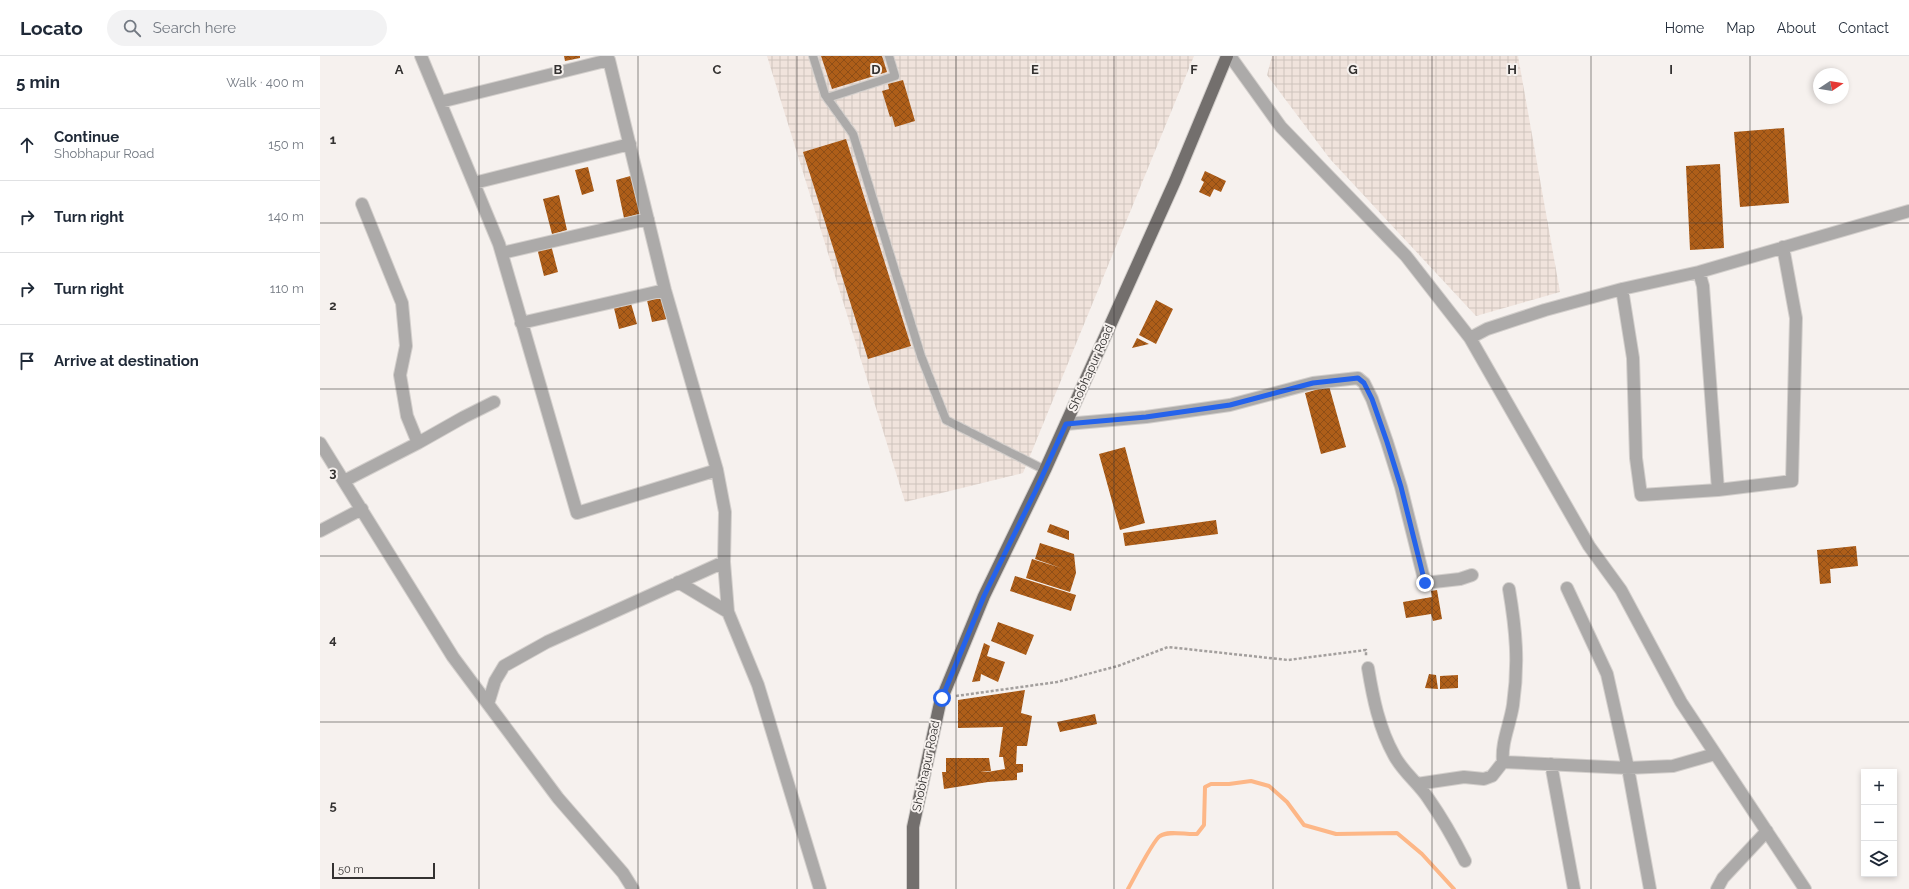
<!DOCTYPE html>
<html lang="en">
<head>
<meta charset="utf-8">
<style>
	body { margin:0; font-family:Raleway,sans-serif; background:#f2f2f3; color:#1f2937 }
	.controls { position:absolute; right:12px; bottom:12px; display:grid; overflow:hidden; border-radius:0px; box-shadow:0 2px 6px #0003 }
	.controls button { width:36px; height:36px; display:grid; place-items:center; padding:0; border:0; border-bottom:1px solid #e0e1e3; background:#fff; color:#1f2937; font:20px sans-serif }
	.compass { position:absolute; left:1493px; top:12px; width:36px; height:36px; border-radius:50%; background:#fff; box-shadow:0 2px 6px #0003; rotate:78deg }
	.scale { position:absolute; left:12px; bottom:10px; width:103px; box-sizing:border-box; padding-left:4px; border:2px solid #343231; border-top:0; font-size:11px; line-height:14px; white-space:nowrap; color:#343231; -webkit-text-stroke:3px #f6f1ee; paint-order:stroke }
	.stop { position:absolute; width:12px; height:12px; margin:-9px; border:3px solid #2563eb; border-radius:50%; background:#fff }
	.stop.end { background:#2563eb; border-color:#fff; box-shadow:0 1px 4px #0008 }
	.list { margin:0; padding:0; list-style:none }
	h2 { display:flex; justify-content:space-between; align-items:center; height:52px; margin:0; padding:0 16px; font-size:17px }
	h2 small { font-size:13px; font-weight:400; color:#747a83 }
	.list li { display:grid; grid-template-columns:26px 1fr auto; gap:12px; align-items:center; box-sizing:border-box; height:72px; padding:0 16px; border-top:1px solid #e0e1e3 }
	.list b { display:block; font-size:15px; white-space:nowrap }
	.list p { margin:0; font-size:13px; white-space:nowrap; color:#747a83 }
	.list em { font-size:13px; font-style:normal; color:#747a83 }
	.icon { flex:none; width:22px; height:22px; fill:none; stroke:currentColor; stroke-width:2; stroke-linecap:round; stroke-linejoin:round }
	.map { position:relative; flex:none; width:1589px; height:833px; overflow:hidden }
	header { display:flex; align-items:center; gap:24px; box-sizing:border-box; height:56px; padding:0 20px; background:#fff; border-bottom:1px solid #e0e1e3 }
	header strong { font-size:19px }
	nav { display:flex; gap:22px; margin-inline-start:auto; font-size:14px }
	.search { width:280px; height:36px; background:#f2f2f3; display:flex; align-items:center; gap:10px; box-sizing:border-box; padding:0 14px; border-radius:22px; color:#747a83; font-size:15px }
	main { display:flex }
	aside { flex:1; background:#fff }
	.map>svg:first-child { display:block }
	.industrial { fill:url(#industrial-grid) }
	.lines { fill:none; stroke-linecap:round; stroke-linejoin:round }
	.stream { stroke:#fdb787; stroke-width:4 }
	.building { fill:url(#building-cross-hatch) }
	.lane-casing { stroke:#d3cfcc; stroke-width:10 }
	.street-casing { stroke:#d3cfcc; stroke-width:14 }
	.primary-casing { stroke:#d3cfcc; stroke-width:14 }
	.path { stroke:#a39f9d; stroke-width:2.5; stroke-dasharray:3 2; stroke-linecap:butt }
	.lane { stroke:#acaaa9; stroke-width:8 }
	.street { stroke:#acaaa9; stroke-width:12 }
	.primary { stroke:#736f6d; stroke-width:12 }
	.route { stroke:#2563eb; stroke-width:5 }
	.grid { fill:none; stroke:#343231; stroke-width:1; stroke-opacity:0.55 }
	.labels { text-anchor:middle; stroke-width:4; stroke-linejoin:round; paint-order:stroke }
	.street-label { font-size:12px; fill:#343231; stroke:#f6f1ee }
	.grid-label { font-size:13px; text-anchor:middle; font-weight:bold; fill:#343231; stroke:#f6f1ee; stroke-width:4; stroke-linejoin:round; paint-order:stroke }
</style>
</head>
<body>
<header>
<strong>Locato</strong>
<div class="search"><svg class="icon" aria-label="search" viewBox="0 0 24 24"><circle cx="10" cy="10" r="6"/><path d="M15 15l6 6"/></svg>Search here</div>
<nav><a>Home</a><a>Map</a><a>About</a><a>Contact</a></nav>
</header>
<main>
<aside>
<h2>5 min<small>Walk · 400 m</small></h2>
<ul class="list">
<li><svg class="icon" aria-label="ahead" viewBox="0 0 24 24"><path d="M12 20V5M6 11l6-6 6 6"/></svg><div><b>Continue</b><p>Shobhapur Road</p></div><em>150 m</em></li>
<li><svg class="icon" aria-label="right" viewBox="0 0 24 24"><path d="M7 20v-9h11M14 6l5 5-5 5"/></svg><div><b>Turn right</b></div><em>140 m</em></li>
<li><svg class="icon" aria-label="right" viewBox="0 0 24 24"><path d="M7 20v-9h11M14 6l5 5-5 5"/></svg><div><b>Turn right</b></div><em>110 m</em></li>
<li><svg class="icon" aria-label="arrive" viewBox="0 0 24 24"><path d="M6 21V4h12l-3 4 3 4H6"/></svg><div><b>Arrive at destination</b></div></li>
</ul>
</aside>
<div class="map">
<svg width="1589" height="833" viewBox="0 0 1589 833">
	<defs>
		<pattern id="industrial-grid" width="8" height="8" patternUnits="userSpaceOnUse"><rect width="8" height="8" fill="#f0e3dc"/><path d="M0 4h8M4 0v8" fill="none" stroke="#cec3bd"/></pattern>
		<pattern id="building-cross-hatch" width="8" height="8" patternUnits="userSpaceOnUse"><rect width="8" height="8" fill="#ae5e19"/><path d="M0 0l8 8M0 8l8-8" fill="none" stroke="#8e4e17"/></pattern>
	</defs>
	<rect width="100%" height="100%" fill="#f6f1ee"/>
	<path class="industrial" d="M447,0H874L703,417L585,446Z
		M952,0H1198L1240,236L1156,260L1010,103L947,19Z"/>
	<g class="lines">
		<path class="stream" d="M808,833C813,824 834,783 840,780C849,774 866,779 877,778L884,769L885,731L891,728H909L931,725L949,730L967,746L984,769L1016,778L1077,777L1102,798L1134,833"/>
	</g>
	<path class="building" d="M244,0H260V2L245,5Z
		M501,0H562L567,16L512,33Z
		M583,24L595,65L575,71L572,60L570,61L562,35L569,33L568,28Z
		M1464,72L1469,147L1420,151L1414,76Z
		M526,83L591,290L548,303L483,96Z
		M1400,108L1404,192L1370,194L1366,110Z
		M268,111L274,135L262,139L255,114Z
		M885,115L906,125L901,136L894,133L890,141L879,136L884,126L881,124Z
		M314,119L323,157L304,162L296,124Z
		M239,139L247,174L232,178L223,143Z
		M231,189L238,216L224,220L217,192Z
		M340,236L347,263L332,266L326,240Z
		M310,244L317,268L299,273L293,248Z
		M836,244L853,253L836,288L819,279Z
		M817,282L829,288L812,292Z
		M1009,330L1026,391L1001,398L985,337Z
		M805,391L825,467L800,474L779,398Z
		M896,464L898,478L805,490L803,477Z
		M730,468L749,475V484L727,476Z
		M720,487L754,498L756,517L750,536L706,522L712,503L741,512L715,503Z
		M1536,490L1538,510L1510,513L1511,527L1500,528L1497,494Z
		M695,520L756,539L751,555L690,535Z
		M1117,534L1122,563L1113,565L1111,558L1086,562L1083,546L1112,541L1111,535Z
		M678,566L714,579L706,599L671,585Z
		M664,587L670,590L667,600L685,606L678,626L661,618L660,625L652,626Z
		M1109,618L1116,619L1118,633L1105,632Z
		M1138,619V632L1120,633V620Z
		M705,634L701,657L712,660L707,690H697L696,708H703V716L697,717V724L668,726L624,733L622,716H626V702H669L671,715L660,716H667L685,713L683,701H679L683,671L638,672V644Z
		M775,658L777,668L740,676L737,666Z"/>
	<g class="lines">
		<defs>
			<path id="lane" d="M493,0L505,39L533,78L601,300L626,364L725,414
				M507,42L575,20L569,0"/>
			<path id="street" d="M101,0L179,188L257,457L397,414
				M910,0L961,71L1086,200L1150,282L1269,490L1301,534L1361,646L1485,833
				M120,46L289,4L345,234L397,414L405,456L404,506L227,586L184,610L175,625L168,648
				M154,127L310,88
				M182,197L328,163
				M1379,216L1383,230L1398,434
				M1302,233L1313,302L1316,402L1321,439L1398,434L1472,425L1476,262L1463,191
				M201,267L345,234
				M1150,282L1167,273L1225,254L1302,233L1379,216L1589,155
				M746,368L826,361L910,349L993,327L1038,322L1044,327L1052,343L1067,386L1081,431L1105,527L1140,523L1152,519
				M0,387L133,601L238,742L303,817L313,833
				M98,387L144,361L174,346
				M24,425L98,387L87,360L80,319L86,290L82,247L42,148
				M0,475L42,453
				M404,506L408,556L438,629L500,833
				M358,526L408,556
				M1247,532L1287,618L1308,712L1330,833
				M1048,612C1053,642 1059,672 1074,699C1082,715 1098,727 1108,742C1122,762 1134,783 1145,805
				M1183,706L1308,712L1353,710L1395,698
				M1231,708L1254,833
				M1097,728L1144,721L1164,723L1172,720L1183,706C1181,686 1190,669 1193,649C1199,607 1196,574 1189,533
				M1397,833L1403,822L1447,775"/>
			<path id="primary" d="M593,833V771L620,647L664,540L725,414L855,125L907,0"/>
		</defs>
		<use href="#lane" class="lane-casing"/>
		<use href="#street" class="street-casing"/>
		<use href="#primary" class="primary-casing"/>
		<path class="path" d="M636,640L737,626L798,610L848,591L968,604L1046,594V600"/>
		<use href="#lane" class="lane"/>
		<use href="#street" class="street"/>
		<use href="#primary" class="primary"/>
	</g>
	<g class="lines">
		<path class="route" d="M622,642L664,540L715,436L746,368L826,361L910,349L993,327L1038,322L1044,327L1052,343L1067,386L1081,431L1105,527"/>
	</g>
	<path class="grid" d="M159,0V833M318,0V833M477,0V833M636,0V833M794,0V833M953,0V833M1112,0V833M1271,0V833M1430,0V833M0,167H1589M0,333H1589M0,500H1589M0,666H1589"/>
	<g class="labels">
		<g class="street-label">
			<text transform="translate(771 312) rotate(-66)" y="4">Shobhapur Road</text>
			<text transform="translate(606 710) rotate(-78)" y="4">Shobhapur Road</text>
		</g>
	</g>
	<g class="grid-label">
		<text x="79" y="18">A</text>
		<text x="238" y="18">B</text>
		<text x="397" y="18">C</text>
		<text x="556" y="18">D</text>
		<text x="715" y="18">E</text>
		<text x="874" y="18">F</text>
		<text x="1033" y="18">G</text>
		<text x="1192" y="18">H</text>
		<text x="1351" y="18">I</text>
		<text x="13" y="88">1</text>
		<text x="13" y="254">2</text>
		<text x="13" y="421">3</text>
		<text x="13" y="588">4</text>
		<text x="13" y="754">5</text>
	</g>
</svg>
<div class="controls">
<button>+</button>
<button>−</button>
<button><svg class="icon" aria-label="layers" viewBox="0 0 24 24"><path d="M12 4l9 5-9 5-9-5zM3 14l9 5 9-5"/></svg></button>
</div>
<svg class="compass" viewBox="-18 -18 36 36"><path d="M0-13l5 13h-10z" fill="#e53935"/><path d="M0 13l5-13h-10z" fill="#747a83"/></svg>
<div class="scale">50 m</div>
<div class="stop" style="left:622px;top:642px"></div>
<div class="stop end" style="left:1105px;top:527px"></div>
</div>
</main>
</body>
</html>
